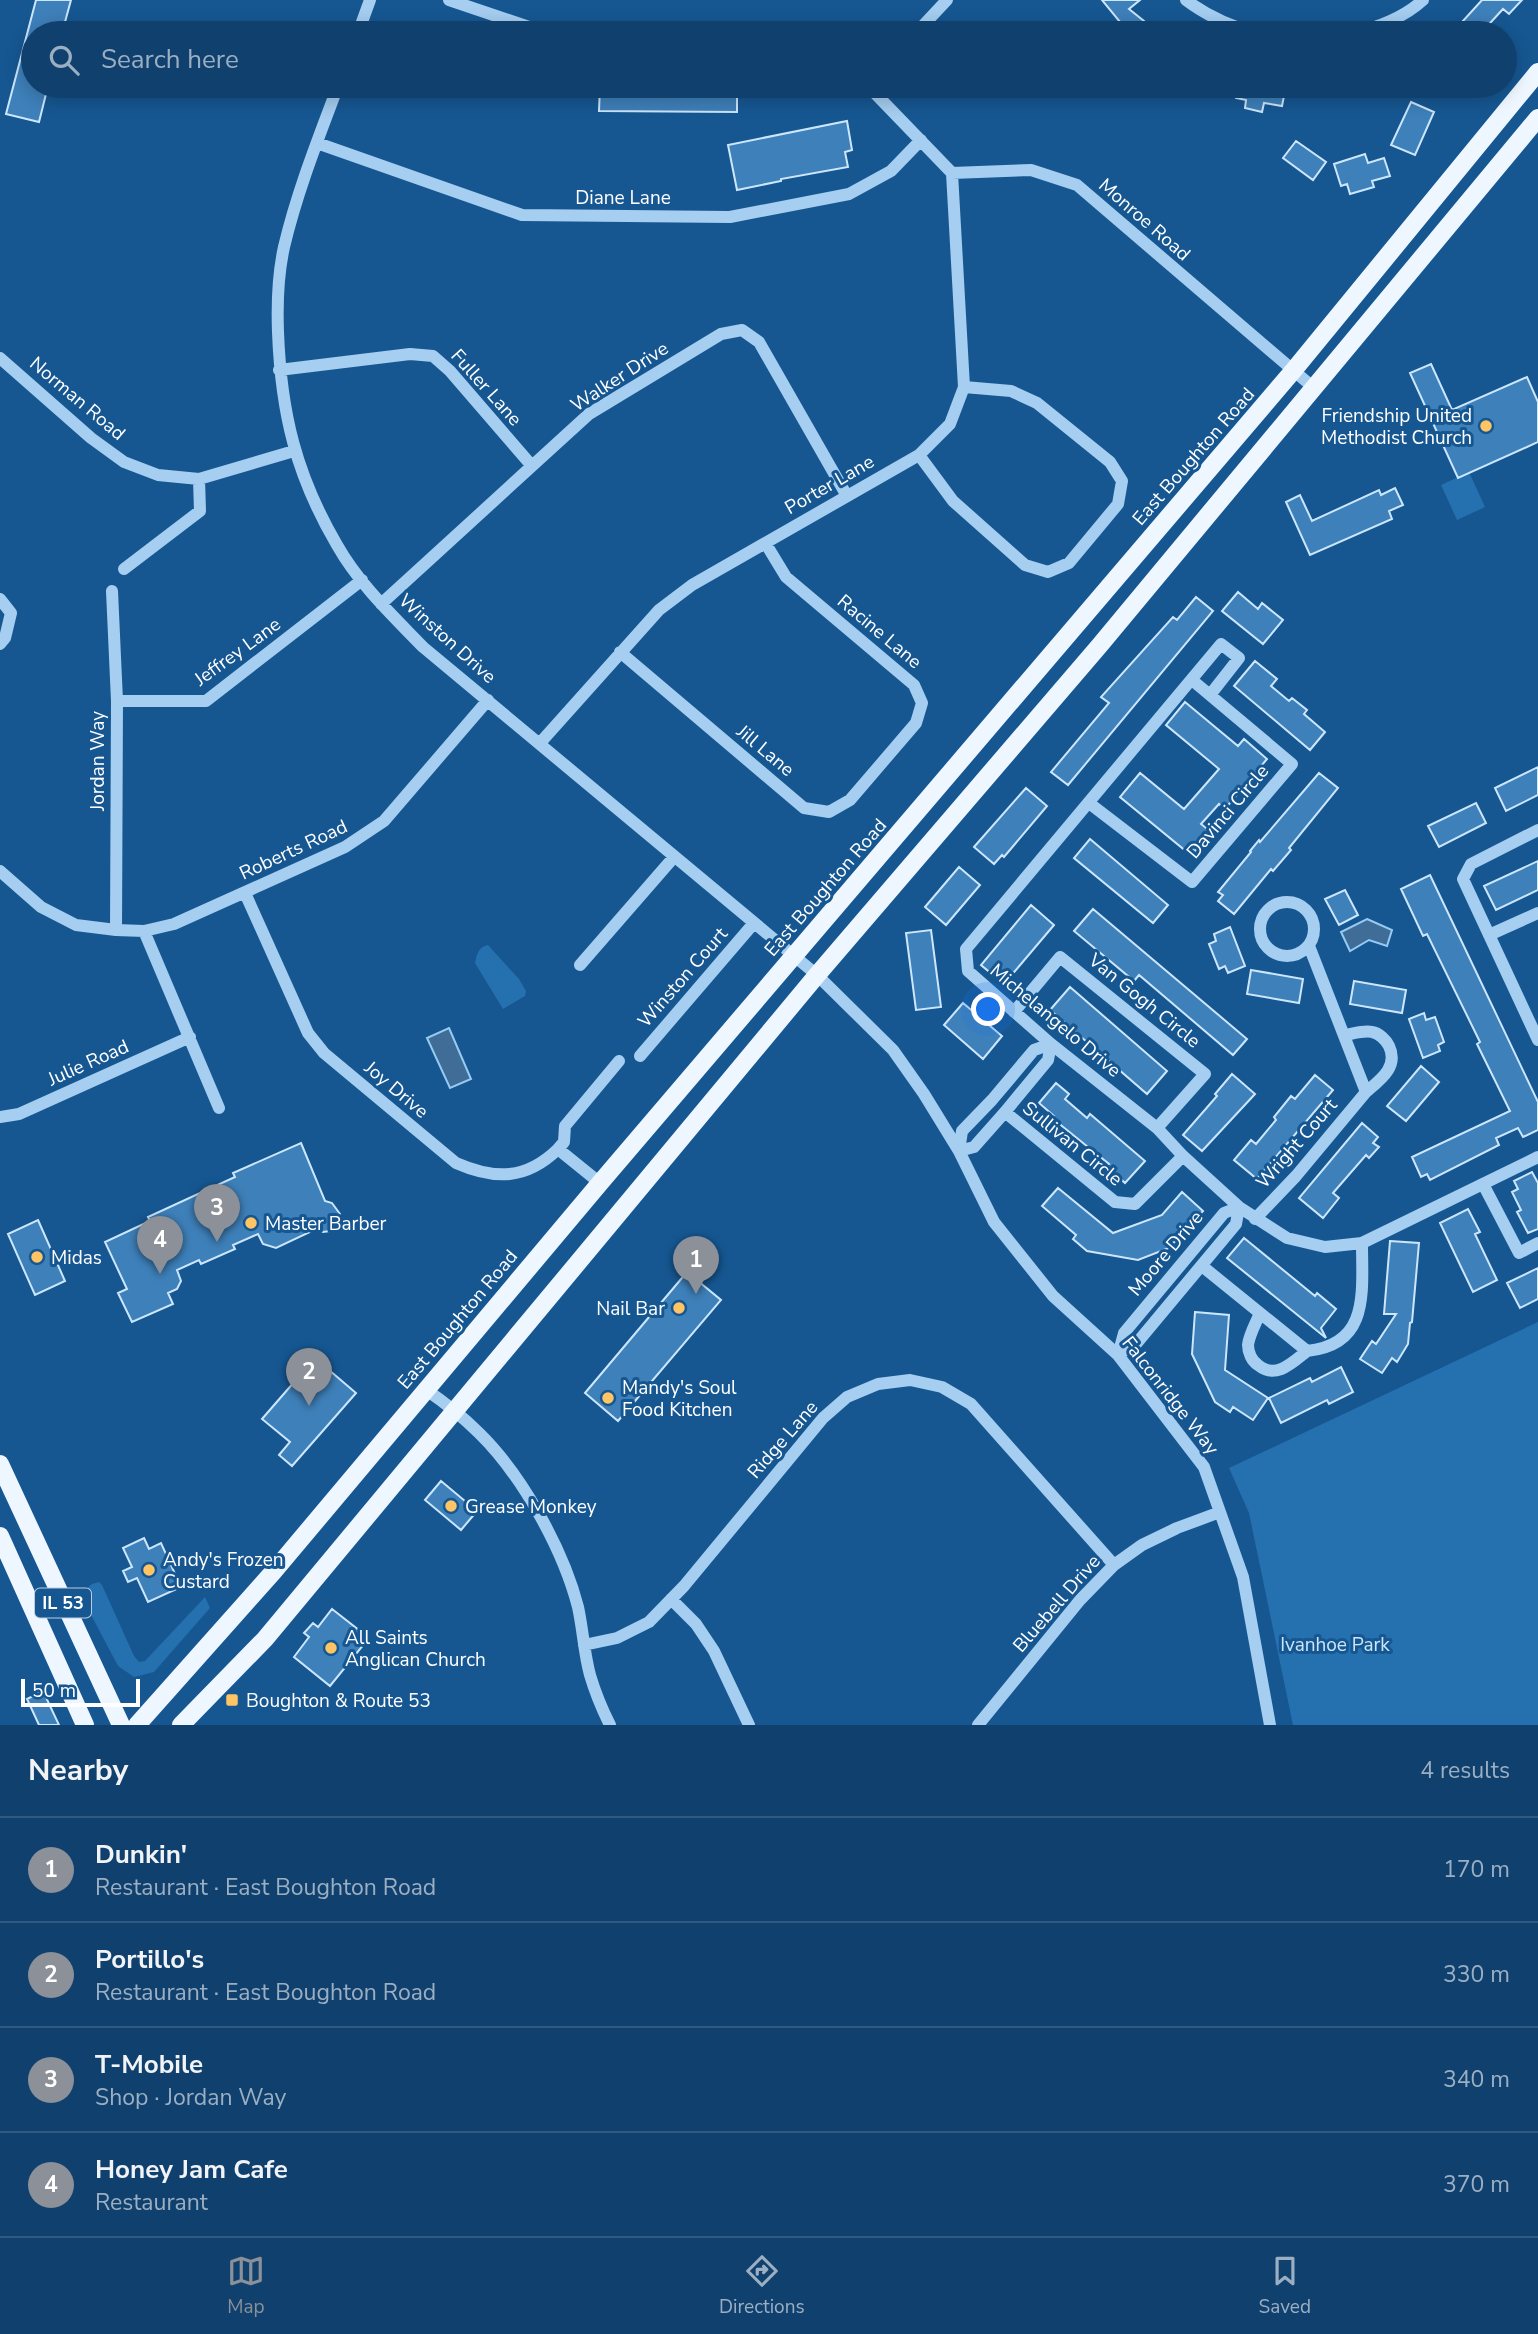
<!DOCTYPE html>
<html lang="en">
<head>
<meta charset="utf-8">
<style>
	body { margin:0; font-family:"Nunito Sans",sans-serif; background:#1e4c76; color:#f1f3f6 }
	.scale { position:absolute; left:21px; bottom:18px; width:119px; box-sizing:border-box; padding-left:7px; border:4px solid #fff; border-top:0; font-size:19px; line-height:24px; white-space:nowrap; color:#fff; -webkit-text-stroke:5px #165792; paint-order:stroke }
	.you { position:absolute; left:989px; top:1010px; width:24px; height:24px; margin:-18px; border:5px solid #fff; border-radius:50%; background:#1a73e8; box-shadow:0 0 0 10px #1a73e833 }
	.badge { display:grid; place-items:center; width:46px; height:46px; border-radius:50%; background:#8c9099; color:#fff; font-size:23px; font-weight:700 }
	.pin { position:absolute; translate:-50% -58px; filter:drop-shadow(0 2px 4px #0008) }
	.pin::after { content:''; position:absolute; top:37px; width:24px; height:21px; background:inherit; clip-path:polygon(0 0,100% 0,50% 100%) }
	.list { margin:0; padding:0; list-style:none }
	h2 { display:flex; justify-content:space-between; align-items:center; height:91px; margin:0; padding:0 28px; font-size:30px }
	h2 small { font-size:23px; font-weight:400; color:#9cafc2 }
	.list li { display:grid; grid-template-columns:46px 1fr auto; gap:21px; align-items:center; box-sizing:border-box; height:105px; padding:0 28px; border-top:2px solid #305a81 }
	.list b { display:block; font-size:26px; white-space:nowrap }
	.list p { margin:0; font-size:23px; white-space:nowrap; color:#9cafc2 }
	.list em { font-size:23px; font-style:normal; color:#9cafc2 }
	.icon { flex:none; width:38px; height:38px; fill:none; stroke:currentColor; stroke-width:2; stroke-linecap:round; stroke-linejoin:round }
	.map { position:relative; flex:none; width:1538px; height:1725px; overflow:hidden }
	.search { position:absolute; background:#10416e; box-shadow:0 4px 18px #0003; left:21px; right:21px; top:21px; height:77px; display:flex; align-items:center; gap:18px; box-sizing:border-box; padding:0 24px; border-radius:38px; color:#9cafc2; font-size:26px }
	.sheet { height:511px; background:#10416e }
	nav { display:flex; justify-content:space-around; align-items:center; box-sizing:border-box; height:98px; border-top:2px solid #305a81; background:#10416e; font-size:19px; color:#9cafc2 }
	nav a { display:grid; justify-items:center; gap:4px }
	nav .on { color:#8c9099 }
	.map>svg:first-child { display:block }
	.green { fill:#2570af }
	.water { fill:#3f6d98; stroke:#97caf3; stroke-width:2 }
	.building { fill:#3e80ba; stroke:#cce6fc; stroke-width:2 }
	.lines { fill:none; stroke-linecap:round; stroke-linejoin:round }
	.minor { stroke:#a5cef1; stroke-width:12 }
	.major { stroke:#eef6ff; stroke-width:18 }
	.poi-dot { fill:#ffc564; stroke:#165792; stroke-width:2.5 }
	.labels { text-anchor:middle; stroke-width:6; stroke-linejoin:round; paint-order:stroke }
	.shield { fill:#165792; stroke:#b9cdde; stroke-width:2 }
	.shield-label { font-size:18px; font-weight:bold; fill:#fff }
	.street-label { font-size:19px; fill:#fff; stroke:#165792 }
	.poi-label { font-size:19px; fill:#fff; stroke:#165792; text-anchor:start }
	.park-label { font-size:19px; fill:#cce6fc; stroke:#165792 }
</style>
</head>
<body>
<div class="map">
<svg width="1538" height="1725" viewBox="0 0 1538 1725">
	<rect width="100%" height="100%" fill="#165792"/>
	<path class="green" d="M1469,472L1485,507L1457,520L1441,485Z
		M488,945L519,979L526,991L525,996L503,1009L475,963C477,954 478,947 488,945Z
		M1538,1322V1725H1293L1249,1513L1229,1468Z
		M99,1582L102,1585L134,1656L139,1662L145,1661L205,1597L210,1608L154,1672L134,1677L118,1666L80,1594L92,1584Z"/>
	<path class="water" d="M1367,919L1392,930L1387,946L1369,940L1350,951L1341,932Z
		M449,1028L471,1079L450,1088L427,1038Z"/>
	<path class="building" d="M36,0H71L62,33H33V86H48L39,122L6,114Z
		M1102,0H1140L1129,9L1159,33H1129Z
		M1482,0H1522L1509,14L1503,9L1481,33H1452Z
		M600,86H737V112L599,111Z
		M1238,86H1286L1282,106L1264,103L1262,112L1245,108L1246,100L1236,98Z
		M1411,102L1434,112L1415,155L1391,145Z
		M847,121L852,150L845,152L848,167L781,179V181L737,190L728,145Z
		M1296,141L1326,162L1313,180L1283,158Z
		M1365,154L1368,163L1384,158L1390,176L1372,181L1374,187L1350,194L1347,184L1341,186L1334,164Z
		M1431,364L1452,410L1527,377L1538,402V442L1458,478L1410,373Z
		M1395,488L1403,505L1389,511L1392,519L1310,555L1286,502L1300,495L1312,521L1379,490L1381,495Z
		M1238,592L1258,609L1262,603L1283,620L1263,644L1222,611Z
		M1196,597L1213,611L1068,785L1051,772L1109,703L1101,697L1173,617L1177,620Z
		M1255,661L1277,679L1271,686L1289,701L1292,698L1307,710L1304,714L1325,732L1310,750L1234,686Z
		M1185,702L1238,746L1244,739L1267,759L1225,809L1219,804L1201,824L1211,832L1195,851L1190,848L1187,852L1120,797L1140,773L1184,809L1219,769L1166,725Z
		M1538,767V795L1506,811L1495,788Z
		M1319,773L1338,788L1289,848L1291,850L1273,871L1271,869L1234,914L1218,901L1223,895L1218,892L1251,852L1250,851L1259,840L1260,842Z
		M1026,788L1047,806L1004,857L1002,855L994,864L974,847Z
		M1476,803L1486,823L1439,847L1428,826Z
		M1090,839L1168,905L1153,923L1074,858Z
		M1538,861V890L1496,910L1484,886Z
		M959,867L980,885L946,925L925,907Z
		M1430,875L1538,1102V1130L1523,1137L1518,1128L1496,1138L1499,1145L1430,1180L1427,1174L1421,1177L1412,1157L1510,1111L1477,1044L1480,1042L1427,934L1423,936L1401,889Z
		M1345,890L1358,915L1339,925L1325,899Z
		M1031,905L1054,925L1004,984L981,965Z
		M1093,909L1247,1039L1233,1055L1139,975L1134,981L1074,931Z
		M1230,927L1245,966L1228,973L1225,966L1219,969L1209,944L1216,941L1214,934Z
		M931,930L941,1007L916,1010L906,933Z
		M1251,970L1303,979L1299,1003L1247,994Z
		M1354,981L1406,990L1402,1013L1350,1004Z
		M1070,987L1167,1071L1147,1094L1050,1010Z
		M963,1003L1002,1036L983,1059L944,1025Z
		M1424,1013L1426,1020L1435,1017L1444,1042L1438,1045L1440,1051L1423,1058L1409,1019Z
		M1421,1066L1439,1082L1406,1121L1387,1106Z
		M1232,1074L1255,1094L1202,1151L1183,1135L1217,1096L1215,1094Z
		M1315,1075L1333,1090L1257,1179L1234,1160L1251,1140L1256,1144L1276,1120L1274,1117L1291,1096L1295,1099Z
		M1056,1083L1069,1094L1065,1099L1087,1118L1090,1114L1145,1161L1125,1183L1106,1166L1109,1164L1052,1118L1054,1116L1039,1103Z
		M1362,1123L1378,1137L1373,1143L1379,1147L1369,1158L1366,1155L1333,1193L1339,1198L1323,1218L1299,1198Z
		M301,1143L325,1201L332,1203L340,1214V1221L336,1227L330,1231L323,1232L316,1229L276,1248L263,1244L258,1234L233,1245L235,1249L201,1264L199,1260L177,1270L181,1281L177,1289L168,1293L173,1304L132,1322L118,1293L127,1289L105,1242L150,1221L148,1217L235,1177L233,1173Z
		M1532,1172L1538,1183V1229L1528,1233L1517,1212L1521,1210L1512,1192L1518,1189L1514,1181Z
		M1058,1188L1113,1233L1162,1215L1182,1192L1203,1211L1169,1248L1138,1260L1087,1251L1073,1239L1076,1235L1042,1206Z
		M1468,1209L1480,1232L1475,1234L1497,1280L1473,1292L1440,1223Z
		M38,1220L65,1281L35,1295L8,1234Z
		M1244,1238L1315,1296L1317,1293L1336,1309L1321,1328L1326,1338L1227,1258Z
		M1390,1241L1419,1243L1412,1322L1410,1323L1408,1344L1397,1362L1392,1358L1382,1373L1360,1359L1372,1341L1376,1344L1396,1314H1384Z
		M1538,1268V1299L1520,1308L1507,1283Z
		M687,1272L721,1300L618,1421L585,1393Z
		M1195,1312L1229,1315L1225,1370L1268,1398L1253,1420L1233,1407L1230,1412L1215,1402L1192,1354Z
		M315,1358L356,1393L292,1466L279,1455L290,1442L262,1419Z
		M1341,1367L1353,1392L1329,1404L1327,1400L1281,1423L1269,1398L1310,1378L1312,1382Z
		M441,1481L477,1511L461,1530L425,1500Z
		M144,1538L149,1549L161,1543L181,1587L148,1602L137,1578L128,1582L123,1571L132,1567L123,1548Z
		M332,1609L369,1638L330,1686L294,1657L309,1637L304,1633L313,1623L318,1627Z
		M43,1691L59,1725H39L27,1699Z"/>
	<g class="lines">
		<path class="minor" d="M449,0L535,29L559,33
			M1186,0C1207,16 1230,26 1255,33
			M358,33L370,0
			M916,33L947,0
			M1353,33C1377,28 1405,17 1423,0
			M338,86C318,139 297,192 284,247C278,274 277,305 278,332C281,413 296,475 337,545C359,584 392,615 423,647L817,975L893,1050L924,1094L959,1151L994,1222L1053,1296L1118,1355L1204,1467L1243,1577L1270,1725
			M868,86L952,173L1031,170L1077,185L1314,388
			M1346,86L1347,91
			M317,143L522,215L730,217L849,194L891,171L921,140
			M0,358L91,438L124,462L158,475L199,479L294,451
			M279,370L410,354L433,356L450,371L532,466
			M919,455L953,501L1025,565L1048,572L1069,563L1118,504L1122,481L1110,462L1037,403L1011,391L964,387
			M124,569L200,511L199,479
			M112,591L117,701L116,930
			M0,599L11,613L5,638L0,644
			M381,604L589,414L721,334L742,330L759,342L847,496
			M620,652L804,808L829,812L850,800L916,723L922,703L914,685L786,577L766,544
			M1210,695L1239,658L1221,644L966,949L968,971L1051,1044L1157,1128L1183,1156L1239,1207L1287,1238L1325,1247L1362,1243L1538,1157
			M117,701H206L362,580
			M540,743L659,610L692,585L919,455L950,424L964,387L952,173
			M1089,803L1192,882L1292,764L1192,680
			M1538,830L1471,864L1463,879L1538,1040
			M0,871L41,907L76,925L116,930L144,931L174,924L345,847L384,821L488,700
			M245,893L308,1033L324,1053L456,1163C495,1180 526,1180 558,1149L600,1183
			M1260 929a27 27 0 1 1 54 0a27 27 0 1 1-54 0Z
			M144,931L219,1108
			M1489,935L1538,913
			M580,965L674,857
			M1014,1012L1060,957L1205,1074L1157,1128
			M1344,1035C1352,1034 1364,1030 1372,1032C1379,1033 1386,1040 1389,1046C1399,1067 1380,1080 1366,1092
			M1051,1044L1048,1060L1005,1112L974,1147L959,1151L962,1131L992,1100L1034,1050Z
			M640,1056L754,923
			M1005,1112L1115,1202L1135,1204L1183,1156
			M0,1117L19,1114L190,1037
			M558,1149L564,1142L565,1126L619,1061
			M1483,1184L1519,1253L1538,1243
			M1255,1219L1296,1176L1366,1092L1309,946
			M1202,1266L1307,1351C1370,1345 1362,1292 1362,1243
			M1260,1313C1256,1323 1249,1335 1248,1345C1248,1353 1252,1361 1258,1365C1276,1380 1293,1362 1307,1351
			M1118,1355L1124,1333L1224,1213L1239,1207
			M1118,1355L1136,1344L1236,1224L1239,1207
			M425,1389C444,1402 462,1416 479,1433C522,1475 563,1549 578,1607C583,1630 584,1653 590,1675C595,1692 602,1709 610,1725
			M671,1599L696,1624L714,1651L749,1725
			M584,1645L617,1638L649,1622L684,1586L823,1418L847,1397L878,1384L910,1380L942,1387L971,1404L1114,1565
			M978,1725L1080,1600L1114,1565L1142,1545L1177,1528L1220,1512"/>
		<path class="major" d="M0,1464L121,1725
			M0,1536L85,1725
			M137,1725L274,1571L600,1183L1293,371L1538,72
			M181,1725L265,1639L817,975L1100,645L1538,118"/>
	</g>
	<g class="poi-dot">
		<circle cx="1486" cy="426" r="7"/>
		<circle cx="251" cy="1223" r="7"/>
		<circle cx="37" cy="1257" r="7"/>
		<circle cx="679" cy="1308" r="7"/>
		<circle cx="608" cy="1398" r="7"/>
		<circle cx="451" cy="1506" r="7"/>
		<circle cx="149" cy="1570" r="7"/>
		<circle cx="331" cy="1648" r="7"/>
		<rect x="225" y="1693" width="14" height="14" rx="3.5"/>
	</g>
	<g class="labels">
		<rect class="shield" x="35" y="1588.5" width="56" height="29" rx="5"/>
		<g class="shield-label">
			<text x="63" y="1609">IL 53</text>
		</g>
		<g class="street-label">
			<text x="623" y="204">Diane Lane</text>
			<text transform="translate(1145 219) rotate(41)" y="7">Monroe Road</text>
			<text transform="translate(619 376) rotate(-33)" y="7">Walker Drive</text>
			<text transform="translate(487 387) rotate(48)" y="7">Fuller Lane</text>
			<text transform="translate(78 398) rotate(40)" y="7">Norman Road</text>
			<text transform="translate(1193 456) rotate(-49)" y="7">East Boughton Road</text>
			<text transform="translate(829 484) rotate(-30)" y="7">Porter Lane</text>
			<text transform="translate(880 631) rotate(40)" y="7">Racine Lane</text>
			<text transform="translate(448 638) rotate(42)" y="7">Winston Drive</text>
			<text transform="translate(237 651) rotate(-36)" y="7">Jeffrey Lane</text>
			<text transform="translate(766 750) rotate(40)" y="7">Jill Lane</text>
			<text transform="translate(97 761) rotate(-90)" y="7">Jordan Way</text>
			<text transform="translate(1227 811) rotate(-50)" y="7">Davinci Circle</text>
			<text transform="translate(293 849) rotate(-25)" y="7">Roberts Road</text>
			<text transform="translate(825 887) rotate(-49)" y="7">East Boughton Road</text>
			<text transform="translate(682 977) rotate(-49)" y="7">Winston Court</text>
			<text transform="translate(1145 1000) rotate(39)" y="7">Van Gogh Circle</text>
			<text transform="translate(1056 1020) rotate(40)" y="7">Michelangelo Drive</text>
			<text transform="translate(88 1062) rotate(-24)" y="7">Julie Road</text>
			<text transform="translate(397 1089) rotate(40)" y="7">Joy Drive</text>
			<text transform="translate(1073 1143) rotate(39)" y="7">Sullivan Circle</text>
			<text transform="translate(1296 1143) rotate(-49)" y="7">Wright Court</text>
			<text transform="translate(1165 1253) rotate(-50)" y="7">Moore Drive</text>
			<text transform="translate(457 1319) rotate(-50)" y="7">East Boughton Road</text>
			<text transform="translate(1171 1395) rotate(52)" y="7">Falconridge Way</text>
			<text transform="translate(782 1439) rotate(-49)" y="7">Ridge Lane</text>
			<text transform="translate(1056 1603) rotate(-49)" y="7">Bluebell Drive</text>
		</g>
		<g class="poi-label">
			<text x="1472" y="422" text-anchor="end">Friendship United<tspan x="1472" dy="22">Methodist Church</tspan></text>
			<text x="265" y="1230">Master Barber</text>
			<text x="51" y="1264">Midas</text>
			<text x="665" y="1315" text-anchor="end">Nail Bar</text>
			<text x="622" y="1394">Mandy's Soul<tspan x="622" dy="22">Food Kitchen</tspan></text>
			<text x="465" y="1513">Grease Monkey</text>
			<text x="163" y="1566">Andy's Frozen<tspan x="163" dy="22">Custard</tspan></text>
			<text x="345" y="1644">All Saints<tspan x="345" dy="22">Anglican Church</tspan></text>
			<text x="246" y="1707">Boughton &amp; Route 53</text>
		</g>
		<g class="park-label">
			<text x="1335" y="1651">Ivanhoe Park</text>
		</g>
	</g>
</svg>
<div class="scale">50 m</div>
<div class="you"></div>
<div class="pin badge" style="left:696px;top:1294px">1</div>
<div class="pin badge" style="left:309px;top:1406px">2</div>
<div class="pin badge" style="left:217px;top:1242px">3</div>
<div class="pin badge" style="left:160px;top:1274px">4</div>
<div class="search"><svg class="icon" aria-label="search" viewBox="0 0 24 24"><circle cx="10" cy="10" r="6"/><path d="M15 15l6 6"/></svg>Search here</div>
</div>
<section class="sheet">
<h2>Nearby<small>4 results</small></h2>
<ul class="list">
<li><span class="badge">1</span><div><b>Dunkin'</b><p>Restaurant · East Boughton Road</p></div><em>170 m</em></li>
<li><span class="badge">2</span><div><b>Portillo's</b><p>Restaurant · East Boughton Road</p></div><em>330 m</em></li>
<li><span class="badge">3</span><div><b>T-Mobile</b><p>Shop · Jordan Way</p></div><em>340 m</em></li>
<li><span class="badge">4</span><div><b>Honey Jam Cafe</b><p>Restaurant</p></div><em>370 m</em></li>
</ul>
</section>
<nav>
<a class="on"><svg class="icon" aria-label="map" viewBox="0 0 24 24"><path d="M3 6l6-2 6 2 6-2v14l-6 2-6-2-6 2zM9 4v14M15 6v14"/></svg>Map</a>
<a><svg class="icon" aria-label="directions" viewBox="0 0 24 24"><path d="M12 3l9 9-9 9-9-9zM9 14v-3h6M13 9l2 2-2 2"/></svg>Directions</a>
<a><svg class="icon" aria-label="saved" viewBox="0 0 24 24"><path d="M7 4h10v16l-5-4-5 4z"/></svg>Saved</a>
</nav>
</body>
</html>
